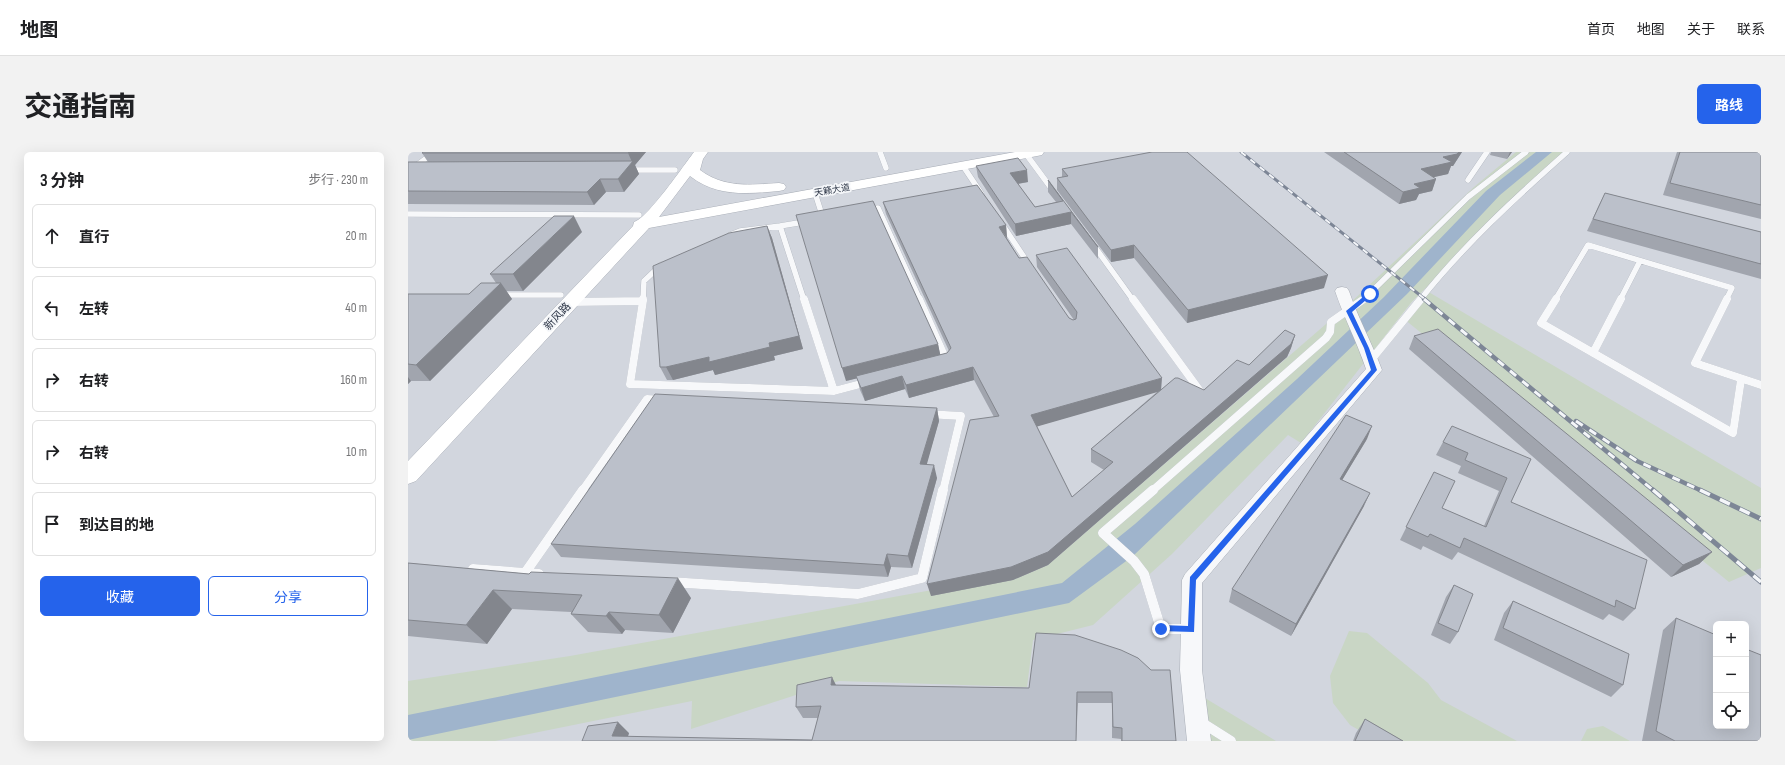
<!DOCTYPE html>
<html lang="zh">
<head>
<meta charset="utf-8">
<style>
	body { margin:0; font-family:"Sofia Sans Condensed","Noto Sans SC",sans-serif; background:#f2f2f2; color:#202124 }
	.controls { position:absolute; right:12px; bottom:12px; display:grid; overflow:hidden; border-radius:6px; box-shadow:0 4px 16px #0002 }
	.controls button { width:36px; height:36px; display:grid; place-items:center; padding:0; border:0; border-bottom:1px solid #e0e0e0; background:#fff; color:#202124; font:20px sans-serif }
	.stop { position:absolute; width:12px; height:12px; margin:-9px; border:3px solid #2563eb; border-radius:50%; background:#fff }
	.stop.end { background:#2563eb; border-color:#fff; box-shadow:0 1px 4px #0008 }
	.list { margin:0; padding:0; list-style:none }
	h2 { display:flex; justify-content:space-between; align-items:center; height:52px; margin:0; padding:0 16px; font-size:17px }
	h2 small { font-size:13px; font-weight:400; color:#757577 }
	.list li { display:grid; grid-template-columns:26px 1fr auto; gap:12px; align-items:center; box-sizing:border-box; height:64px; margin:0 8px 8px; padding:0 8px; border:1px solid #e0e0e0; border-radius:6px }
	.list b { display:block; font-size:15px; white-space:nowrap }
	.list em { font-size:13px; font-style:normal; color:#757577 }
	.actions { display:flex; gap:8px; padding:12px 16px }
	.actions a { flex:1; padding:9px 0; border:1px solid #2563eb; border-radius:6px; text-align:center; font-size:14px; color:#2563eb }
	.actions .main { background:#2563eb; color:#fff }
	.icon { flex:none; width:22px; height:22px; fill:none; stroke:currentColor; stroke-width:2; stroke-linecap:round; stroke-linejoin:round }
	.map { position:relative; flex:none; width:1353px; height:589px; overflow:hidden; border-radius:6px }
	header { display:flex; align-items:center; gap:24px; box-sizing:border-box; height:56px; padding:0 20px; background:#fff; border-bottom:1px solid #e0e0e0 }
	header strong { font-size:19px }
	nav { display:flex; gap:22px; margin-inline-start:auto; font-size:14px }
	.intro { display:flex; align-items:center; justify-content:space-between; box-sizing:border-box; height:96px; padding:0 24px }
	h1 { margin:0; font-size:28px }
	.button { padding:10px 18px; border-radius:6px; background:#2563eb; color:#fff; font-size:14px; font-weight:700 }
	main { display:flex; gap:24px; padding:0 24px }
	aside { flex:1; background:#fff; border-radius:6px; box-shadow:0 4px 16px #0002 }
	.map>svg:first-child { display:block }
	.built { fill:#d2d6de; fill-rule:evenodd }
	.green { fill:#c9d6c5 }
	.water { fill:#9fb4cc }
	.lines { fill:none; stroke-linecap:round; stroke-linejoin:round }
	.lane-far2-casing { stroke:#a9aeb7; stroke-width:6 }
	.lane-far1-casing { stroke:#a9aeb7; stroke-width:8 }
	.lane-casing { stroke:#a9aeb7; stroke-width:10 }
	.street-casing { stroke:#a9aeb7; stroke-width:1 }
	.secondary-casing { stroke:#a9aeb7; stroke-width:1 }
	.lane-far2 { stroke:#f7f8fa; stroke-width:5.5 }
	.lane-far1 { stroke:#f7f8fa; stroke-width:8 }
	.lane { stroke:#f7f8fa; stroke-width:10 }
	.street { fill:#f7f8fa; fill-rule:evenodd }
	.secondary { fill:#fff; fill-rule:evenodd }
	.rail-far2-casing { stroke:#7d8696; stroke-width:3 }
	.rail-far1-casing { stroke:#7d8696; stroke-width:4.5 }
	.rail-casing { stroke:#7d8696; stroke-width:5 }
	.rail-far2 { stroke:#f4f6f9; stroke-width:2; stroke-dasharray:6; stroke-linecap:butt }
	.rail-far1 { stroke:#f4f6f9; stroke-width:3; stroke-dasharray:8; stroke-linecap:butt }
	.rail { stroke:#f4f6f9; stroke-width:3.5; stroke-dasharray:11; stroke-linecap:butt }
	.wall { fill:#a1a5ae; fill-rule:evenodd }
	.shaded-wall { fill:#83868d }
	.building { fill:#bbc0ca; stroke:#83868d }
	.route { fill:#2563eb }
	.labels { text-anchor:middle; stroke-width:3.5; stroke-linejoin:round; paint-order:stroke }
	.far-street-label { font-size:9px; fill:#2b3445; stroke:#f4f6f9 }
	.street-label { font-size:11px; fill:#2b3445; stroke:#f4f6f9 }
</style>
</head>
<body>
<header>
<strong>地图</strong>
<nav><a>首页</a><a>地图</a><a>关于</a><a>联系</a></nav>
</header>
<div class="intro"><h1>交通指南</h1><a class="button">路线</a></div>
<main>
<aside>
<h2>3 分钟<small>步行 · 230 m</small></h2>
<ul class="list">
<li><svg class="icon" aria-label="ahead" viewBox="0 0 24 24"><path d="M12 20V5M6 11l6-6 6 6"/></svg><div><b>直行</b></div><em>20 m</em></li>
<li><svg class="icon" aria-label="left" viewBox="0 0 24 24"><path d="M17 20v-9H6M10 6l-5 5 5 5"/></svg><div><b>左转</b></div><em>40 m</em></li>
<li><svg class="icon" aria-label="right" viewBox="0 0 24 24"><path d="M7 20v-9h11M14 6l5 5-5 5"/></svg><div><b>右转</b></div><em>160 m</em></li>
<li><svg class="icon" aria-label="right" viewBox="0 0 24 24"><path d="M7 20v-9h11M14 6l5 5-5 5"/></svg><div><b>右转</b></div><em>10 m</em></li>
<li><svg class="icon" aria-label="arrive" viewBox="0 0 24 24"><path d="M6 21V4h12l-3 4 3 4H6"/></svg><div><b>到达目的地</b></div></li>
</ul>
<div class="actions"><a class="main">收藏</a><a>分享</a></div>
</aside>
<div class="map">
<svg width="1353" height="589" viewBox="0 0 1353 589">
	<rect width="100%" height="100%" fill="#e4e7ec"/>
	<path class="built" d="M0,0H1353V589H0ZM1035,119L1003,151L962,204L940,153ZM1308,472H1338V574H1308Z"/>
	<path class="green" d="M1108,0H1159L1091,62L1003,151L893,291L880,283L764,402L685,473L625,488L619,535L431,529L283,577L284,549L87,589H0V529L162,504L524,438L605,428L640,413L940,153L1066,35Z
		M1019,139L1353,336V416L1321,430L996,167Z
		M941,479L959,481L1020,531L1033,548L1109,589H970L942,573L925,551L922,524Z
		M782,537L868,589H788Z
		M1195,574L1222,589H1173L1179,577Z"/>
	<path class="water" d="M1128,0H1144L1092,43L999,142L725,404L661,451L0,588V563L654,431L727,372L889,227L976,145L1078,39Z"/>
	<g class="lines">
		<defs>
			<path id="lane-far2" d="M472,0L478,16
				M618,2L646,40
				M555,14L573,41
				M5,16L27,0
				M218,18H267
				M1060,28L1079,0
				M407,41L415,66
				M458,58L470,56L512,148
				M0,62L231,63
				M592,69L622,114
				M322,83L332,79L372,74
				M684,91L725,148
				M92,143H153
				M235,148L236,129L253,113
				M396,148L372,74L402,69
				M955,148L1060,45L1118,0
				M1012,148C1056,93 1107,46 1159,0
				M1147,148L1180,93L1324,136L1318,148
				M1212,148L1232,109"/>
			<path id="lane-far1" d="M396,147L426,239
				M511,147L539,210
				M725,147L792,239
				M1148,147L1133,171L1325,281L1333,228
				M1319,147L1287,211L1353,233
				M235,149V147
				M163,150L235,149L222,232L426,239L460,230
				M1185,201L1213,147
				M963,208L1013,147
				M519,262L553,264L535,339
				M174,339L239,247L254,248
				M744,339L918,186L922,180L923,170L956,147"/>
			<path id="lane" d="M745,338L695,381L726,409L736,422L753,477H784
				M65,417L131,422
				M117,421L175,338
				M262,430L450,442L514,426L535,338
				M793,570L823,589"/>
			<path id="street" d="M934,135L939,136L941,139C950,166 964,191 974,218L794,431V518L803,589H779L772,518L774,428L777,422L958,217C949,190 936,166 927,139L929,136Z"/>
			<path id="secondary" d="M286,0H300L295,7L292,18C316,36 342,33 371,31L376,32L378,35L376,38L371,39C339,42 309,45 282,24L251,65L607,0H636L634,3L629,4L241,76L8,329L0,332V309L225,74L226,70C240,66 276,13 286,0Z"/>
		</defs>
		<use href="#lane-far2" class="lane-far2-casing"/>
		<use href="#lane-far1" class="lane-far1-casing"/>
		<use href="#lane" class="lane-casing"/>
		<use href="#street" class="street-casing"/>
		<use href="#secondary" class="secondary-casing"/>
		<use href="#lane-far2" class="lane-far2"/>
		<use href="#lane-far1" class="lane-far1"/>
		<use href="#lane" class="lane"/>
		<use href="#street" class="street"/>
		<use href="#secondary" class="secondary"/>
		<defs>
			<path id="rail-far2" d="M833,0L1018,148"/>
			<path id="rail-far1" d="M1016,147L1246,339
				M1168,269L1229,309L1294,339"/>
			<path id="rail" d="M1245,338L1353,430
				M1292,338L1353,367"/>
		</defs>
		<use href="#rail-far2" class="rail-far2-casing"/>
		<use href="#rail-far1" class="rail-far1-casing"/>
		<use href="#rail" class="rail-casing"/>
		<use href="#rail-far2" class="rail-far2"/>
		<use href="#rail-far1" class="rail-far1"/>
		<use href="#rail" class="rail"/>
	</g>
	<path class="wall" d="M238,0L227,13L231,22L216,40H198L186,53L0,52V10H20L14,1Z
		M916,0H1054L1045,14H1043L1040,22L1025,25L1028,27L1024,39L1011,42L1008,48L991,52Z
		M1083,0H1104L1099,7L1082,3Z
		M1269,0H1353V67L1255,43Z
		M568,14L620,30L610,32L627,55L648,50L640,40V28L690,95V107L663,72L608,84L570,25Z
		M654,17L916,136L779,171L726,106L703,110L649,38V26L654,25Z
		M1197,41L1353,80V127L1179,79L1191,53Z
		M475,50L598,73L599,86L611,106L661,166L665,168H666L629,115L628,103L753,237L796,238L841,213L887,183L883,196L879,205L640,413L605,428L523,444L586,265L566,228L501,246L497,237L457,249L452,238L449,226L438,229L530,192L532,203L539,201L541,199L478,62ZM750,239L683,297V310L696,318L664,345L629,274Z
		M359,74L364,86L395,197L366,204L367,208L307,223L305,218L265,228H259L252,215Z
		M174,80L115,139H98L104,147L22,229H3L0,232V142H61L88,131L82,122Z
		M1006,184L1304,400L1291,412L1263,425L1001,197Z
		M529,256L531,269L518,313L529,326L504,416L483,415L480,425L153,405L143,392Z
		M959,287L934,328L956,354L883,484L821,450L824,437Z
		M1035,290L1123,307L1103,350L1227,457L1215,469L1201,462L1195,468L1050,400L1044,408L1015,394L1013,398L992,388L1026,320L1034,356L1076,374L1091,339L1050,321L1053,314L1028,303Z
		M0,411L121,422L283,446L265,481L217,478L214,482L180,480L163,462V460L104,457L79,492L0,484Z
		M1046,433L1050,480L1042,492L1023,483L1038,445Z
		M1105,449L1215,533L1203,545L1086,488L1096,461Z
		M1268,466L1353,589H1234L1255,478Z
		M628,481L768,589H713V587L704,586V551H670L668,589H174L221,581L220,585L404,588L410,566H395L388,555L429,533L621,536Z
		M957,567L995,589H945L948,581Z"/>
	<path class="shaded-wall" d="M221,0H238L227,13L231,22L216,40L210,27L224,10L220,1Z
		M1051,0H1054L1045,14H1043L1040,22L1009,29L1013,17L1035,5Z
		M1102,0H1104L1099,7Z
		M619,18L620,30L603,33L602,21Z
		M192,27L198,40L186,53L179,40Z
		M1028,27L1024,39L1011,42L1008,48L991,52L995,40L1006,32Z
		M663,60V72L608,84L607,72Z
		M166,64L174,80L115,139L105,122Z
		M598,73L599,86L591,75Z
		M359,74L364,86L395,197L366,204L367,208L307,223L305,218L265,228L258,215L361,191Z
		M726,93V106L703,110V98Z
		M920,123L916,136L779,171L780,158Z
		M93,131L104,147L22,229L8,213Z
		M887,183L883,196L879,205L640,413L605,428L523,444L519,432L603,415Z
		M530,192L533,206L438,229L434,216Z
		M565,215L566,228L501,246L498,233Z
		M494,224L497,237L457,249L453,236Z
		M0,225L3,229L0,232Z
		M754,226L753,239L624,276L623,263Z
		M529,256L531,269L515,326L512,312Z
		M964,274L959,287L927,340L932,327Z
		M526,313L529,326L504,416L500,404Z
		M962,341L956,354L883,484L888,472Z
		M1304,400L1291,412L1263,425L1275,413Z
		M479,402L483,415L480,425L476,413Z
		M270,426L283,446L265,481L251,463Z
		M85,438L104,457L79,492L58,473Z
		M201,460L217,478L214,482L198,464Z
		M424,525L430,537L423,533Z
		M210,570L221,581L218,589L204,584Z"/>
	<path class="building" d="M15,0H221L220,1H14Z
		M744,0H779L920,123L780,158L726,93L703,98L649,26L660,24L654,17Z
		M936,0H1051L1049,2L1035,5L1044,10L1013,17L1028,27L1006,32L1012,36L995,40Z
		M1272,0H1353V53L1262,31Z
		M610,6L619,18L602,21L627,55L655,49L640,28L690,95L663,60L607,72L568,14Z
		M225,9L210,27H192L179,40L0,39V10Z
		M569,33L598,73L591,75L611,106L619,105L661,166L665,168L668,167L669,160L628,103L659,96L754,226L623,263L664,345L705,310L683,297L767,226H770L796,238L829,208L841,213L877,178L887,183L883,192L640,400L603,415L519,432L562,268L591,264L565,215L498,233L494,224L453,236L448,224L539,201L543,196L475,50Z
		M1197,41L1353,80V112L1185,67Z
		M465,49L530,192L434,216L388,63Z
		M146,64H166L105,122H82Z
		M359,74L391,184L361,191L362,195L301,210V205L258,215H252L245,114L321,81Z
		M73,131H93L8,213L0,212V142H61Z
		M1030,177L1304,400L1275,413L1006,184Z
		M247,242L529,256L512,312L526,313L500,404L479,402L476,413L143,392Z
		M938,263L964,274L932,327L962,341L888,472L824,437Z
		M1044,274L1123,307L1103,350L1239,408L1227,457L1208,448L1207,455L1056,386L1052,396L1022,382L1020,385L998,375L1026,320L1047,329L1034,356L1078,375L1099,326L1057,308L1060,301L1035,290Z
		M0,411L121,422L123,420L270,426L251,463L201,460L198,464L163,462L174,443L85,438L58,473L0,468Z
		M1046,433L1065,442L1050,480L1030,471Z
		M1105,449L1221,502L1215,533L1095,476Z
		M1268,466L1308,483V574H1338V497L1353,503V589H1267L1248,579Z
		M628,481L667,483L713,498L730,506L743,518H762L768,589H714V576L705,575L704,540H669L668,589H174L180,574L210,570L204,584L404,588L413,554L388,555L389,533L424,525L423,533L621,536Z
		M957,567L995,589H947Z"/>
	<path class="route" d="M960,141L965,142L944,160L961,196L969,218L788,428L786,480L750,479V474L753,473L780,474L782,425L963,218L956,196L938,159Z"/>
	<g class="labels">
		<g class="far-street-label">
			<text transform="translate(424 38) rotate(-10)" y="3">天籁大道</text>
		</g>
		<g class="street-label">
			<text transform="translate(149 164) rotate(-47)" y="4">新风路</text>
		</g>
	</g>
</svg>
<div class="controls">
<button>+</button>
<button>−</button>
<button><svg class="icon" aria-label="locate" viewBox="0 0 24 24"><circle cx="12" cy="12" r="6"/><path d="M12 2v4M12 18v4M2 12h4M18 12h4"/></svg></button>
</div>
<div class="stop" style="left:962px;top:142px"></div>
<div class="stop end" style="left:753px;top:477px"></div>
</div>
</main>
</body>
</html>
